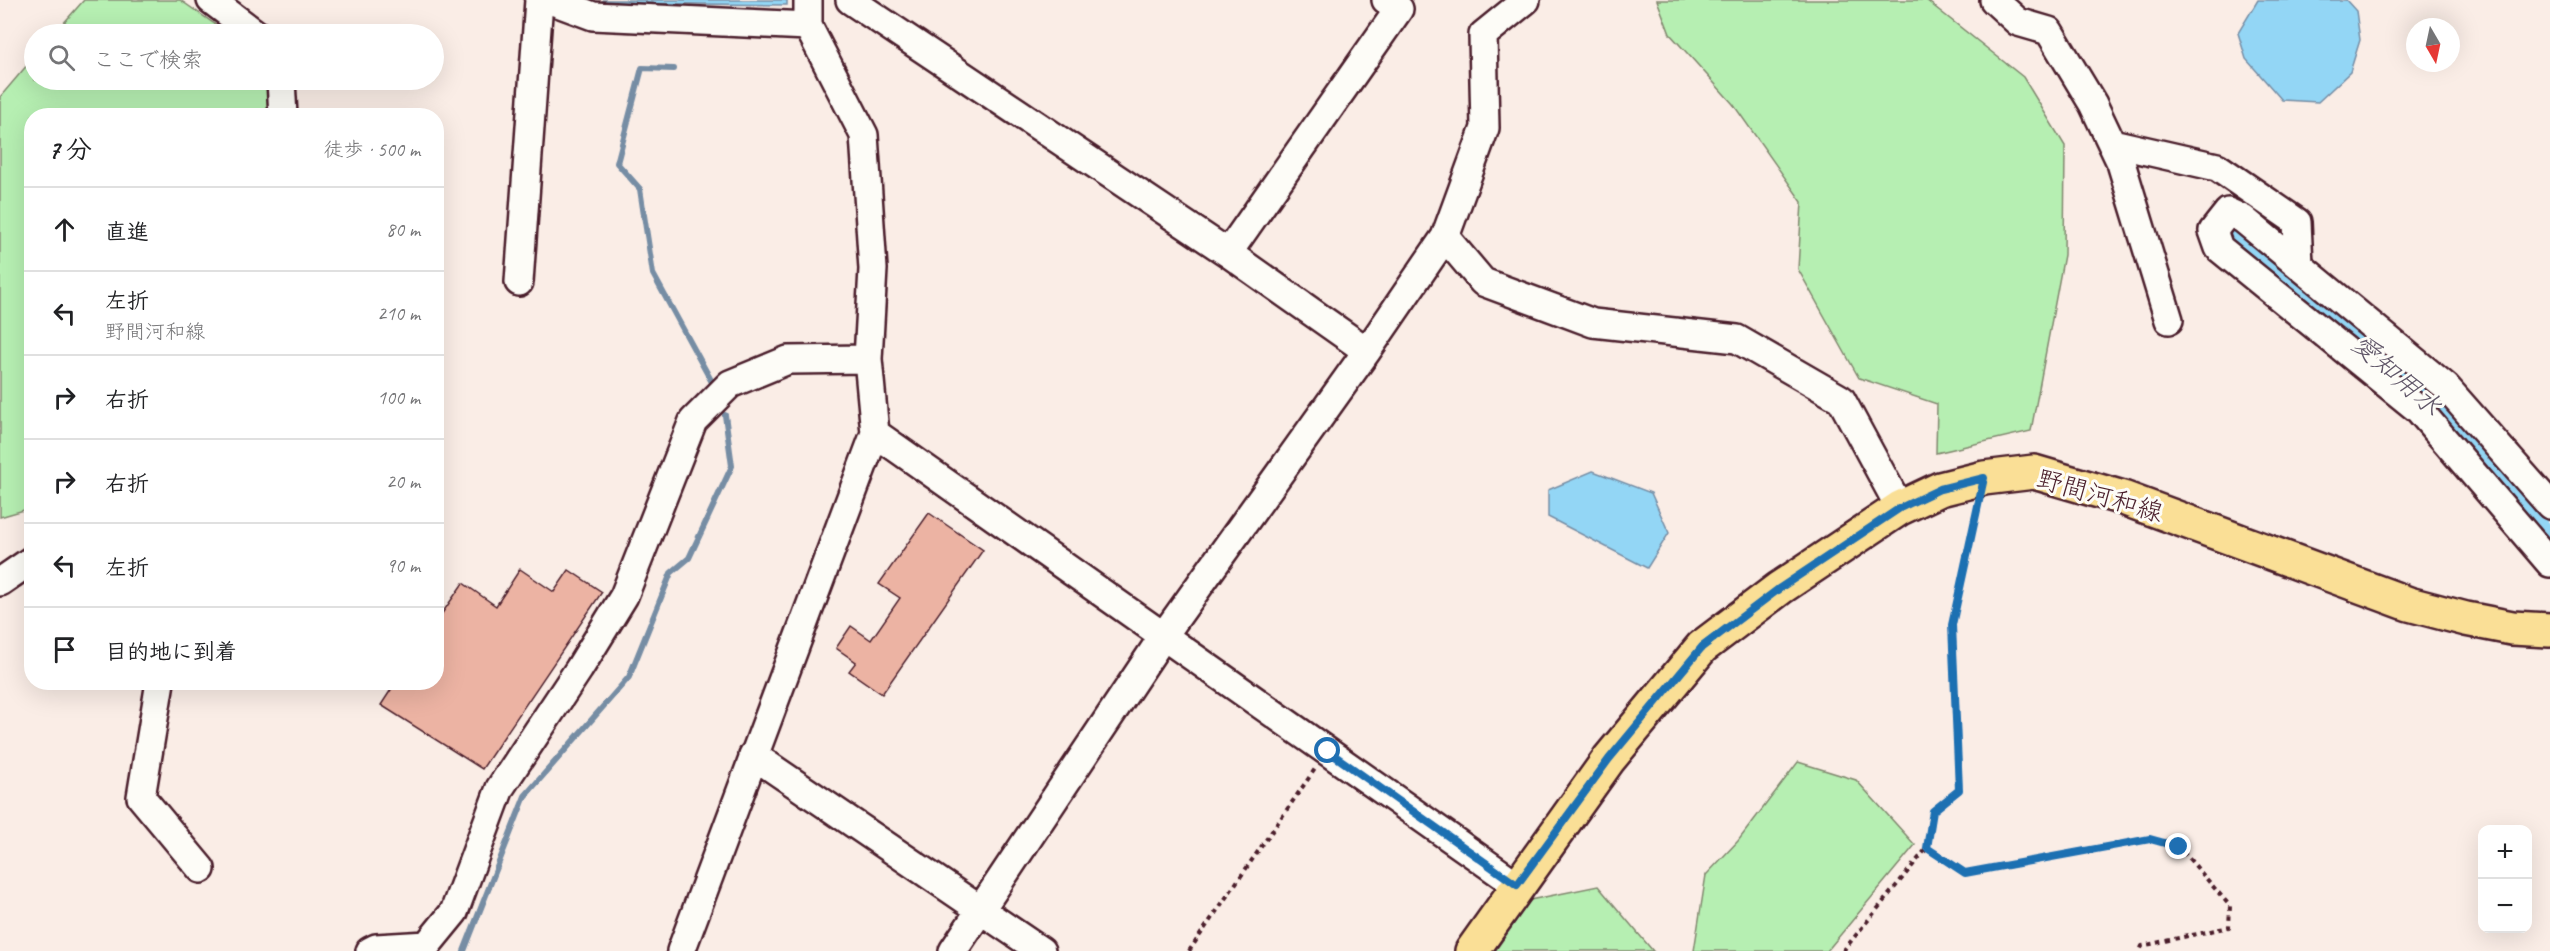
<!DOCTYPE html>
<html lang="ja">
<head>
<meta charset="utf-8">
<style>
	body { margin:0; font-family:Caveat,"Klee One",sans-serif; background:#f6f6f6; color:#202124 }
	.controls { position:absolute; right:18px; bottom:18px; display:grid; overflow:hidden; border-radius:12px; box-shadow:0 6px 24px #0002 }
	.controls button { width:54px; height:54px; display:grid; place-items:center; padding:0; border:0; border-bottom:2px solid #e0e0e0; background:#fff; color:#202124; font:30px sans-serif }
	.compass { position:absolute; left:2406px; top:18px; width:54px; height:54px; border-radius:50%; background:#fff; box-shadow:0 6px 24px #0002; rotate:171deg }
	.stop { position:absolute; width:18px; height:18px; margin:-14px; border:4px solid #1f6fb2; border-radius:50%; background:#fff }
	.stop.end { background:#1f6fb2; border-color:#fff; box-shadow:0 2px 6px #0008 }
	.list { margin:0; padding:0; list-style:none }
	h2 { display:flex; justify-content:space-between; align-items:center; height:78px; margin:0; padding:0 24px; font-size:26px }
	h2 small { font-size:20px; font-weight:400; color:#757577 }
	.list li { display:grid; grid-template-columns:39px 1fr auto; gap:18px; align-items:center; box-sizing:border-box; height:84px; padding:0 24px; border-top:2px solid #e0e0e0 }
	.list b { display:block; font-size:22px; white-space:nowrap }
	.list p { margin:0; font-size:20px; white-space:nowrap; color:#757577 }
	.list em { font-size:20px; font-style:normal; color:#757577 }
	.icon { flex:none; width:33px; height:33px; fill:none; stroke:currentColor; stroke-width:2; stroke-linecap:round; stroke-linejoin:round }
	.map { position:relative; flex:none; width:2550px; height:951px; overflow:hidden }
	.search { position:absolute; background:#fff; box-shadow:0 6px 24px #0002; left:24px; top:24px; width:420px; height:66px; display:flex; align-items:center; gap:15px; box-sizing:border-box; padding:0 21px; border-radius:33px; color:#757577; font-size:22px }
	.panel { position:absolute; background:#fff; box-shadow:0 6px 24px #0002; left:24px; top:108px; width:420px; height:582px; border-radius:24px }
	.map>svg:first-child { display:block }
	.green { fill:#b6efb2; stroke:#80876e; stroke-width:1.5 }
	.water { fill:#93d6f5; stroke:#768da4; stroke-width:1.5 }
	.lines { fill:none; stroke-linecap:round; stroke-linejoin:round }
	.stream { stroke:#768da4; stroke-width:6 }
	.canal { stroke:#93d6f5; stroke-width:21 }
	.building { fill:#ecb3a3; stroke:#4a1f2b; stroke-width:1.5 }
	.minor-casing { stroke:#4a1f2b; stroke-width:32 }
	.major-casing { stroke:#4a1f2b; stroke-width:38 }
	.path { stroke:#4a1f2b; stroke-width:4; stroke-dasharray:4.5 4.5; stroke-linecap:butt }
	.minor { stroke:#fdfcf7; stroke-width:27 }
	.major { stroke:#fadf96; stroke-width:33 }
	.route { stroke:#1f6fb2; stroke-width:8 }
	.labels { text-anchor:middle; stroke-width:6; stroke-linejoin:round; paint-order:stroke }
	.street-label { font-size:26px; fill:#4a1f2b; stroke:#fdfcf7 }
	.water-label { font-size:27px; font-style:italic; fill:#605668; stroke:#fdfcf7 }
</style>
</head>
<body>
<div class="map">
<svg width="2550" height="951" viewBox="0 0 2550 951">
	<rect width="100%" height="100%" fill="#faede6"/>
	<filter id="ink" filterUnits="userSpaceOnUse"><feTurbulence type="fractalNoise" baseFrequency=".0167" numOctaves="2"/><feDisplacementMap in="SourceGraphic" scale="12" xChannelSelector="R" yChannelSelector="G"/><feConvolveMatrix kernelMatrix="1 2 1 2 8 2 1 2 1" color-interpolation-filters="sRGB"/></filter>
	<g filter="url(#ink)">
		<path class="green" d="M84,0H180L229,34H54Z
			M1657,0H1926L2023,77L2065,146L2064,255L2031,431L1936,453L1937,404L1859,378L1798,269L1802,202L1733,104L1670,34Z
			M34,57V80H267L269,115L32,116L31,508L0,517V97Z
			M1798,762L1856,780L1915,845L1827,951H1694L1706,875L1738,841Z
			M1598,886L1653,951H1495L1530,900Z"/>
		<path class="water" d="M602,0H787V5L610,3Z
			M2258,0H2346L2356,11L2360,40L2350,72L2318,102L2282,100L2246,59L2238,33Z
			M1593,471L1651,493L1669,533L1647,568L1548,517V490Z"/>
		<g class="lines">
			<path class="stream" d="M674,69L642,68L617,163L640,189L653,274L713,384
				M464,951L525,796L629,677L671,573L689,558L732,466L725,415"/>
			<path class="canal" d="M2225,229L2433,402L2550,540"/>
		</g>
		<path class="building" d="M929,513L983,550L882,694L849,671L856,662L836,648L851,626L871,640L900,598L879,584Z
			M520,569L554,592L569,570L602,592L482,769L381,705L396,682H436V622L463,583L496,606Z"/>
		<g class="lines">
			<defs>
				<path id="minor" d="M211,0L256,34
					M550,0L593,16L808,26
					M850,0L1228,253L1367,351
					M1994,0L2018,22L2049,31L2093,104L2121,163L2169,320
					M281,80L283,116
					M2112,143L2217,167L2297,222L2299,265
					M1445,237L1483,282L1593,323L1737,339L1841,399L1900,508
					M1228,253L1399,9L1386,0
					M519,282L539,0
					M875,433L1517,885
					M2550,505L2446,387L2243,219L2228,212L2213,231L2219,248L2419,410L2550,563
					M0,582L32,560
					M160,682L141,797L201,869
					M753,755L1041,951
					M370,951L376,948L427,945L454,912L500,788L579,669L624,596L693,421L730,384L788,360L868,359
					M681,951L875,433L868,359L873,269L864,135L808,26V0
					M953,951L1164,635L1367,351L1445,237L1485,128L1483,35L1526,0"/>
				<path id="major" d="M1472,951L1609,759L1702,647L1780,588L1900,508L1940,489L1984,478L2034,472L2123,498L2409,604L2466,619L2512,628L2550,630"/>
			</defs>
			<use href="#minor" class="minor-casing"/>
			<use href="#major" class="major-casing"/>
			<path class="path" d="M1927,848L1965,873L2150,839L2179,847L2230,906L2229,927L2142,946L2140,951
				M1189,951L1315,769
				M1843,951L1927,848L1933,811L1959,790L1952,625L1978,505"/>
			<use href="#minor" class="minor"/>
			<use href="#major" class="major"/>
		</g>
	</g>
	<g class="lines" filter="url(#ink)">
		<path class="route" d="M1328,751L1517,885L1609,759L1702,647L1780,588L1900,508L1940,489L1984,478L1952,625L1959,790L1933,811L1927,848L1965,873L2150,839L2179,847"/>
	</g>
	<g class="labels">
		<g class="street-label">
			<text transform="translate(2100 495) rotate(16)" y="9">野間河和線</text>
		</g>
		<g class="water-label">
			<text transform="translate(2397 375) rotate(41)" y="9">愛知用水</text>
		</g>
	</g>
</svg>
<div class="controls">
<button>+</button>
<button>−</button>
</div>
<svg class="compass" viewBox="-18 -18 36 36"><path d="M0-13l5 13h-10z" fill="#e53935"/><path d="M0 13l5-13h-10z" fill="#757577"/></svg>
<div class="stop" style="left:1328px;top:751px"></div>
<div class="stop end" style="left:2179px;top:847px"></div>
<div class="search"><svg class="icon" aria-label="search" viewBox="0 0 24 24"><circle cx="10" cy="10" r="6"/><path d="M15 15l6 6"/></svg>ここで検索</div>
<section class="panel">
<h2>7 分<small>徒歩 · 500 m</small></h2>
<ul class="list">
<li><svg class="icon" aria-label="ahead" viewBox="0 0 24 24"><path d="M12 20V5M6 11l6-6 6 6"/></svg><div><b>直進</b></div><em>80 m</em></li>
<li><svg class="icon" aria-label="left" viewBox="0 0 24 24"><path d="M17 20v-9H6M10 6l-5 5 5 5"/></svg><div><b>左折</b><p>野間河和線</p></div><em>210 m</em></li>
<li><svg class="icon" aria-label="right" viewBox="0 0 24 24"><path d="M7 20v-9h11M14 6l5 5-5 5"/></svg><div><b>右折</b></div><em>100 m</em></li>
<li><svg class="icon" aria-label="right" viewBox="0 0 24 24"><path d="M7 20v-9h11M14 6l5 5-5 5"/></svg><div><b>右折</b></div><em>20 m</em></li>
<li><svg class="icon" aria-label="left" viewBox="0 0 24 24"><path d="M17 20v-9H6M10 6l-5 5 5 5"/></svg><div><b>左折</b></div><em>90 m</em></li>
<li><svg class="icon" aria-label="arrive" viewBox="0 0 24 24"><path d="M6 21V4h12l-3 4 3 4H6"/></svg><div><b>目的地に到着</b></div></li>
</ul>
</section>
</div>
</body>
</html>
